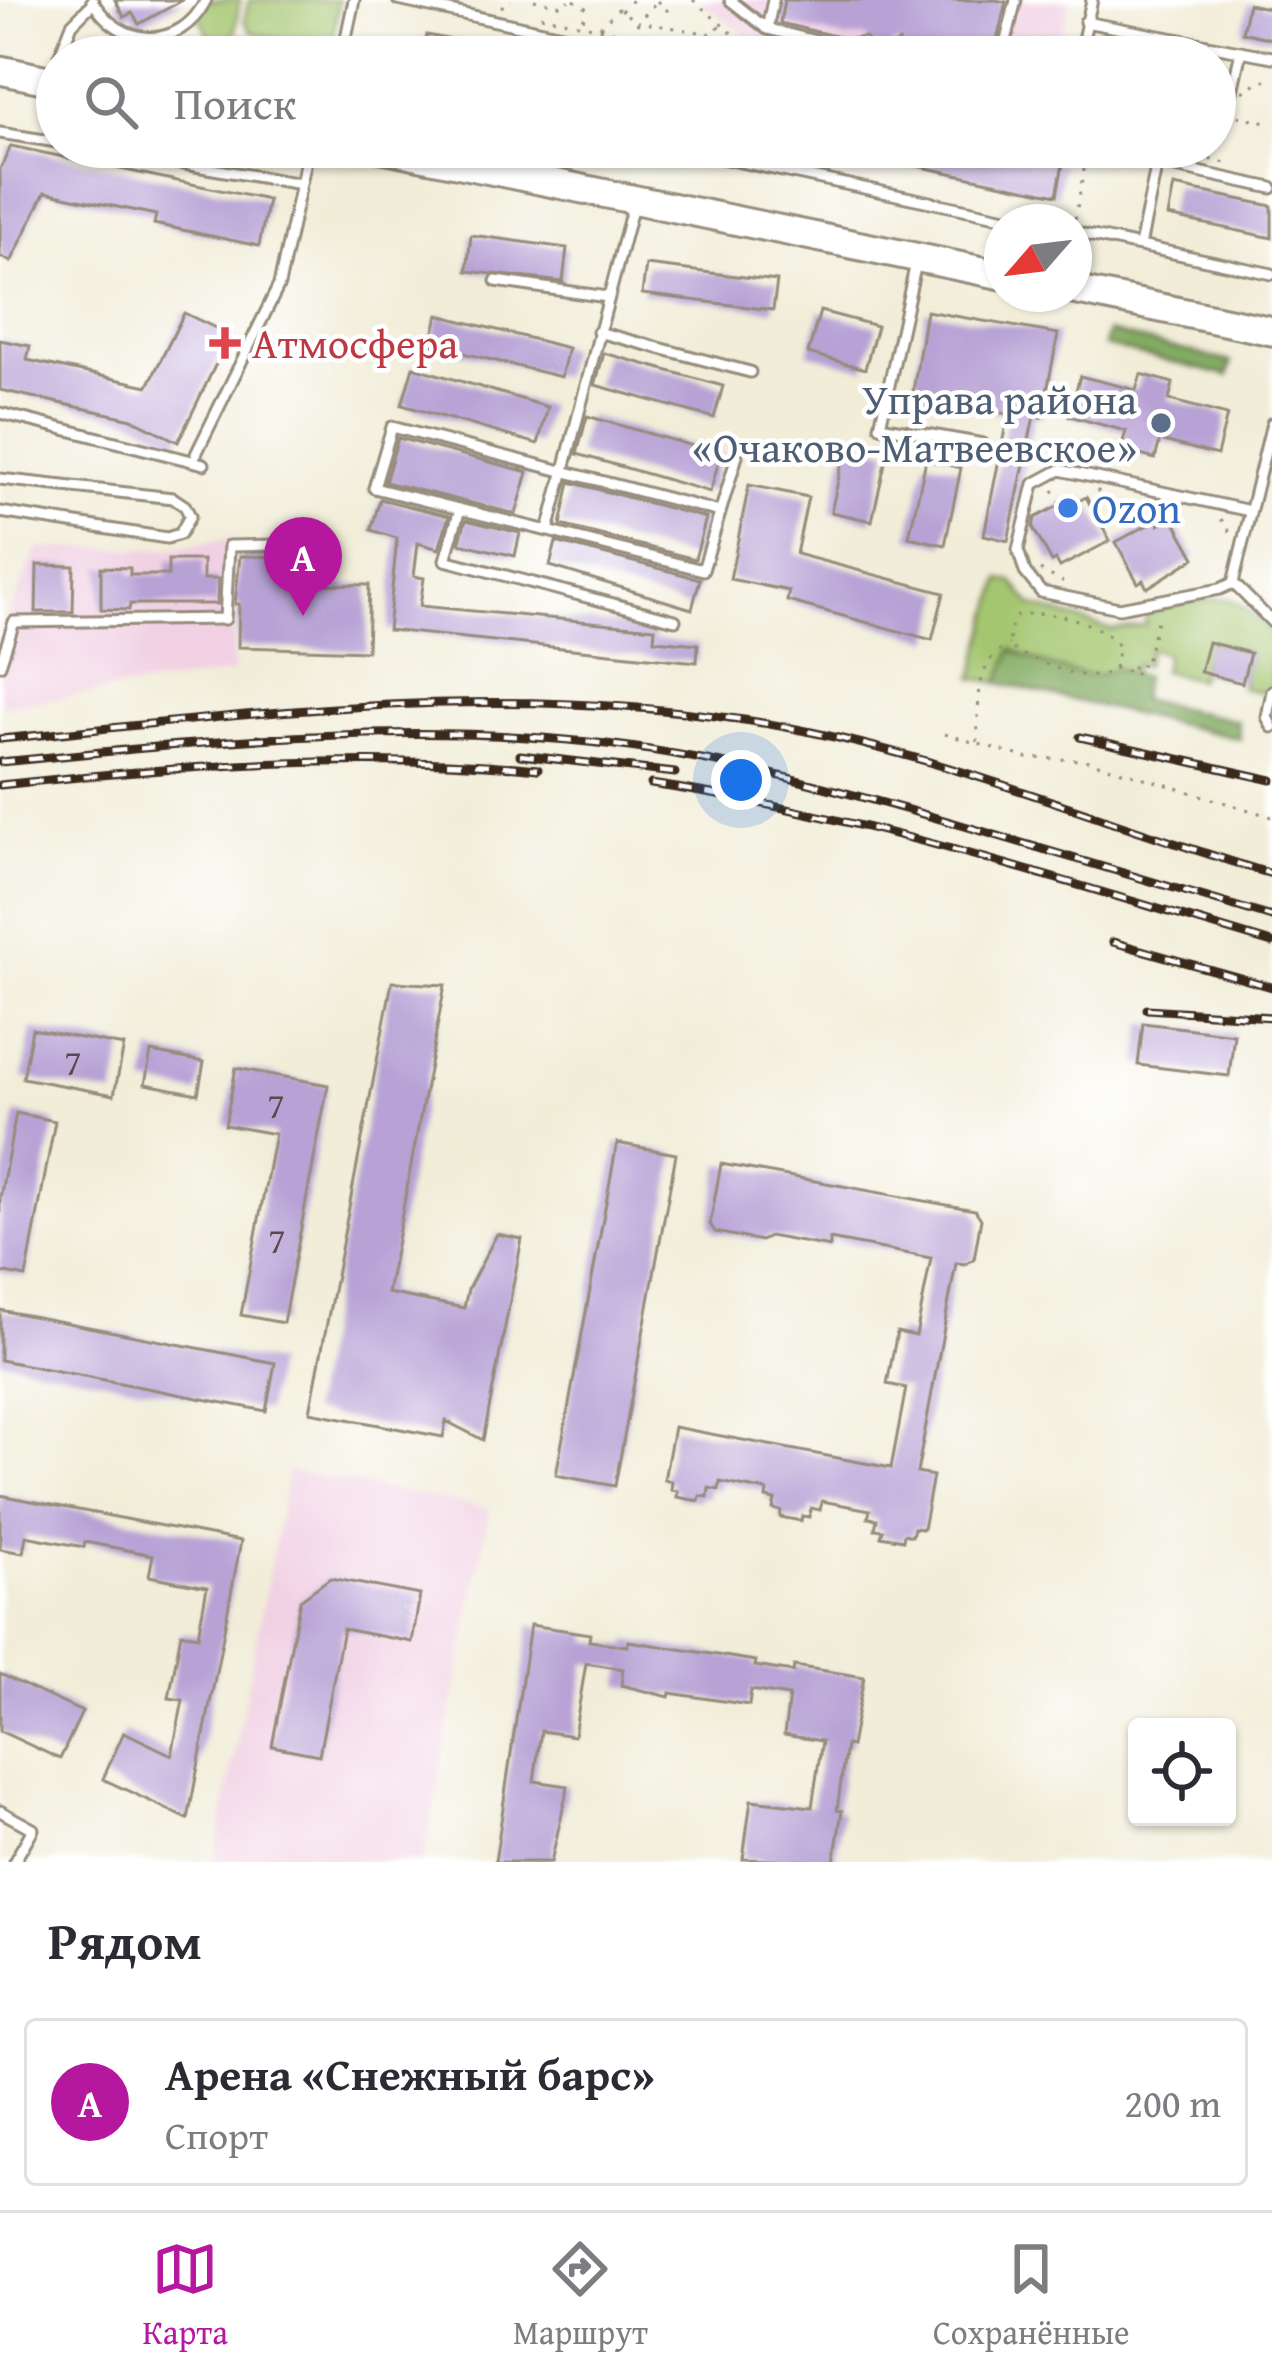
<!DOCTYPE html>
<html lang="ru">
<head>
<meta charset="utf-8">
<style>
	body { margin:0; font-family:"Gentium Book Plus",serif; background:#f7f7f7; color:#2b2b33 }
	.controls { position:absolute; right:36px; bottom:36px; display:grid; overflow:hidden; border-radius:12px; box-shadow:0 3px 9px #0004 }
	.controls button { width:108px; height:108px; display:grid; place-items:center; padding:0; border:0; border-bottom:3px solid #e1e1e2; background:#fff; color:#2b2b33; font:60px sans-serif }
	.compass { position:absolute; left:984px; top:204px; width:108px; height:108px; border-radius:50%; background:#fff; box-shadow:0 3px 9px #0004; rotate:242deg }
	.you { position:absolute; left:741px; top:780px; width:42px; height:42px; margin:-30px; border:9px solid #fff; border-radius:50%; background:#1a73e8; box-shadow:0 0 0 18px #1a73e833 }
	.badge { display:grid; place-items:center; width:78px; height:78px; border-radius:50%; background:#b5179e; color:#fff; font-size:39px; font-weight:700 }
	.pin { position:absolute; translate:-50% -99px; filter:drop-shadow(0 3px 6px #0008) }
	.pin::after { content:''; position:absolute; top:63px; width:42px; height:36px; background:inherit; clip-path:polygon(0 0,100% 0,50% 100%) }
	.list { margin:0; padding:0; list-style:none }
	h2 { display:flex; justify-content:space-between; align-items:center; height:156px; margin:0; padding:0 48px; font-size:51px }
	h2 small { font-size:39px; font-weight:400; color:#7c7c81 }
	.list li { display:grid; grid-template-columns:78px 1fr auto; gap:36px; align-items:center; box-sizing:border-box; height:168px; margin:0 24px 24px; padding:0 24px; border:3px solid #e1e1e2; border-radius:12px }
	.list b { display:block; font-size:45px; white-space:nowrap }
	.list p { margin:0; font-size:39px; white-space:nowrap; color:#7c7c81 }
	.list em { font-size:39px; font-style:normal; color:#7c7c81 }
	.icon { flex:none; width:66px; height:66px; fill:none; stroke:currentColor; stroke-width:2; stroke-linecap:round; stroke-linejoin:round }
	.map { position:relative; flex:none; width:1272px; height:1862px; overflow:hidden }
	.search { position:absolute; background:#fff; box-shadow:0 3px 9px #0004; left:36px; right:36px; top:36px; height:132px; display:flex; align-items:center; gap:30px; box-sizing:border-box; padding:0 42px; border-radius:66px; color:#7c7c81; font-size:45px }
	.sheet { height:348px; background:#fff }
	nav { display:flex; justify-content:space-around; align-items:center; box-sizing:border-box; height:168px; border-top:3px solid #e1e1e2; background:#fff; font-size:33px; color:#7c7c81 }
	nav a { display:grid; justify-items:center; gap:6px }
	nav .on { color:#b5179e }
	.map>svg:first-child { display:block }
	.built { fill:#f1d0e3 }
	.green { fill:#a4c66f; stroke:#707846; stroke-width:3 }
	.forest { fill:#83ab62; stroke:#5f6a40; stroke-width:3 }
	.building { fill:#b7a1d5 }
	.lines { fill:none; stroke-linecap:round; stroke-linejoin:round }
	.lane-casing { stroke:#968c7b; stroke-width:15 }
	.secondary-casing { stroke:#968c7b; stroke-width:33 }
	.path { stroke:#968c7b; stroke-width:3; stroke-dasharray:3 9; stroke-linecap:butt }
	.lane { stroke:#fff; stroke-width:9 }
	.secondary { stroke:#fff; stroke-width:27 }
	.rail-casing { stroke:#3b2a1e; stroke-width:9 }
	.rail { stroke:#fff; stroke-width:4.5; stroke-dasharray:14; stroke-linecap:butt }
	.health-dot { fill:#e0444e; stroke:#fff; stroke-width:4.5 }
	.service-dot { fill:#5c6f8a; stroke:#fff; stroke-width:4.5 }
	.shop-dot { fill:#3f7fe0; stroke:#fff; stroke-width:4.5 }
	.labels { text-anchor:middle; stroke-width:9; stroke-linejoin:round; paint-order:stroke }
	.number-label { font-size:36px; fill:#5a484c }
	.health-label { font-size:42px; fill:#be3a42; stroke:#fff; text-anchor:start }
	.service-label { font-size:42px; fill:#4e5e75; stroke:#fff; text-anchor:end }
	.shop-label { font-size:42px; fill:#366cbe; stroke:#fff; text-anchor:start }
</style>
</head>
<body>
<div class="map">
<svg width="1272" height="1862" viewBox="0 0 1272 1862">
	<rect width="100%" height="100%" fill="#fff"/>
	<filter id="ink" filterUnits="userSpaceOnUse"><feTurbulence type="fractalNoise" baseFrequency=".00833" numOctaves="2"/><feDisplacementMap in="SourceGraphic" scale="24" xChannelSelector="R" yChannelSelector="G"/><feConvolveMatrix kernelMatrix="1 2 1 2 8 2 1 2 1" color-interpolation-filters="sRGB"/></filter>
	<filter id="wash" filterUnits="userSpaceOnUse"><feTurbulence type="fractalNoise" baseFrequency=".004" numOctaves="4" result="noise"/><feDisplacementMap in="SourceGraphic" scale="48" xChannelSelector="R" yChannelSelector="G"/><feGaussianBlur stdDeviation="2.7" result="paint"/><feColorMatrix in="noise" values="0 0 0 0 0 0 0 0 0 0 0 0 0 0 0 0 0 1.4 0 .05"/><feComposite in="paint" operator="in"/></filter>
	<g filter="url(#wash)">
		<rect width="100%" height="100%" fill="#f1edd8"/>
		<path class="built" d="M699,0H1070L1057,57H775Z
			M234,538L233,673L0,706V637L37,548L170,549Z
			M288,1471L490,1509L423,1862H214Z"/>
		<path class="green" d="M206,0H240L234,36L337,57H242L220,53L198,16Z
			M249,0H339L333,41L322,50L251,32L244,20Z
			M1001,579L1013,582L1033,606L1112,630L1146,625L1145,613C1163,607 1218,593 1235,601C1248,608 1261,625 1272,635L1271,694L1241,688L1249,653L1209,642L1198,680L1162,671L1166,655L1150,648L1145,666L1135,664L1132,673L1115,668C1093,688 1035,662 1013,649L999,683L973,678Z"/>
		<path class="forest" d="M1108,332L1231,362L1228,376L1104,346Z
			M1012,649C1033,662 1096,686 1114,668L1144,677L1140,699L1237,721L1240,739L999,683Z"/>
		<g id="blocks">
			<path class="building" d="M115,0H183L139,24L132,13L124,17Z
				M784,0H995L1006,2L993,57H919L905,54L899,42L886,49L873,46L865,37L847,39L780,23Z
				M1248,4L1272,9V39L1242,32Z
				M427,35L506,51V57H423Z
				M11,146L268,200L259,246L154,224L156,215L45,192L11,262L0,256V169Z
				M855,147H982L1063,164L1057,195L854,153Z
				M1174,186L1272,206V238L1168,216Z
				M471,235L567,248L563,282L467,271Z
				M646,265L777,281L773,310L642,294Z
				M820,311L877,326L865,369L808,353Z
				M926,311L1058,334L1042,417L1034,416L1008,541L984,535L1008,414L912,398Z
				M184,313L230,335L178,442L132,419L0,390V340L30,346L27,360L148,386Z
				M438,315L568,348L561,377L431,345Z
				M604,353L723,386L714,418L595,385Z
				M413,367L548,407L538,444L402,405Z
				M1141,374L1173,383L1169,400L1227,415L1217,455L1160,440L1155,459L1121,450L1126,431L1069,416L1080,376L1136,390Z
				M587,416L721,454L710,492L577,454Z
				M398,438L528,472L516,514L385,482Z
				M847,441L888,450L872,521L831,512Z
				M926,460L961,468L945,545L909,537Z
				M570,482L706,518L695,559L561,525Z
				M749,485L808,497L796,554L944,593L932,640L787,601L789,591L730,579Z
				M1086,497L1110,541L1060,567L1056,560L1052,562L1033,528L1035,518L1070,500L1073,504Z
				M380,499L449,516L439,549L418,543L414,576L424,578L420,606L655,628L654,640L698,644L697,662L388,630L397,538L371,530Z
				M1172,517L1195,558L1147,588L1143,580L1138,583L1116,542L1157,520L1159,525Z
				M466,520L520,533L515,556L459,543Z
				M556,542L700,579L692,609L550,566Z
				M240,556L318,558L317,584L369,585L367,651L238,647L239,604H235Z
				M168,560H203V579H218L217,604H130L129,610L101,609V567L130,568V575H168Z
				M37,565L74,566L73,612H36Z
				M1208,642L1250,653L1242,683L1200,672Z
				M392,982L445,985L387,1293L464,1308L468,1289L497,1234L522,1239L483,1440L446,1421L443,1437L310,1412Z
				M1143,1023L1234,1034L1229,1076L1138,1065Z
				M32,1029L124,1046L114,1095L23,1078Z
				M151,1052L204,1062L198,1094L145,1084Z
				M236,1068L328,1085L283,1323L241,1315L275,1134L225,1125Z
				M16,1113L55,1121L26,1277L0,1272V1198Z
				M617,1143L676,1154L615,1486L556,1475Z
				M721,1164L975,1210L981,1219L974,1259L965,1264L956,1263L917,1473L933,1476L923,1529L914,1528L912,1536L904,1534L903,1540L881,1536L883,1530L875,1529L877,1519L868,1518L870,1510L822,1501L820,1510L811,1508L809,1517L802,1516L801,1521L780,1517L781,1511L773,1509L775,1500L766,1498L767,1491L720,1482L719,1490L709,1488L708,1497L700,1496L699,1501L677,1497L678,1491L671,1490L672,1482L664,1480L674,1427L891,1468L906,1388L887,1384L897,1332L916,1336L931,1258L830,1239V1247L769,1236L761,1241L715,1232L710,1224Z
				M0,1310L275,1363L266,1411L0,1360Z
				M0,1495L241,1541L188,1819L103,1779L124,1732L172,1755L183,1700L169,1698L181,1633L198,1636L207,1587L149,1576L153,1555L85,1542L84,1547L26,1536L23,1553L0,1549Z
				M330,1578L420,1595L412,1642L343,1629L319,1755L272,1746L300,1600Z
				M530,1625L590,1634L589,1641L627,1646L628,1641L756,1661L755,1666L793,1672L794,1666L864,1677L851,1746L846,1745L837,1810L842,1811L834,1862L743,1859L751,1800L812,1807L822,1741L784,1735L789,1696L751,1690L749,1705L670,1693L669,1697L621,1685L623,1669L586,1663L574,1736L541,1731L534,1781L568,1786L551,1862H495Z
				M0,1674L82,1712L60,1759L0,1731Z"/>
		</g>
	</g>
	<g filter="url(#ink)">
		<use href="#blocks" fill-opacity="0" stroke="#968c7b" stroke-width="3"/>
		<g class="lines">
			<defs>
				<path id="lane" d="M92,0C119,48 180,52 206,0
					M398,0L664,57
					M730,0L767,29L882,57
					M1085,22L1272,57
					M767,29L773,0
					M59,57L72,24L93,3
					M342,57L354,0
					M1002,57L1016,0
					M1079,57L1092,0
					M1215,125L1229,105L1241,51
					M0,133L57,142
					M84,147L301,184
					M669,147L1025,222
					M1083,147L1272,188
					M633,205L548,531L703,570L737,456
					M1074,232L1272,274
					M1140,246L1157,163
					M916,263L880,426L983,444
					M496,281L607,297
					M598,332L750,372
					M0,413L204,464
					M1272,423L1233,583L1272,622
					M196,454L279,285L309,147
					M0,479L173,498L185,506L190,516L180,534L167,538L0,512
					M460,509L445,560L675,620
					M548,531L374,488L392,427L720,512
					M1233,583L1220,589L1119,608L1041,592L1025,572L1018,550L1034,484L1060,470L1250,511
					M0,665L14,622L225,619L229,546L321,544
					M1272,691L1267,717L1272,727
					M0,1811L33,1829L14,1862"/>
				<path id="secondary" d="M0,70L57,82
					M378,147L1002,275
					M1074,290L1272,331"/>
			</defs>
			<use href="#lane" class="lane-casing"/>
			<use href="#secondary" class="secondary-casing"/>
			<path class="path" d="M534,0L563,6L569,0
				M574,0L587,9L582,23
				M693,0L760,57
				M657,1L669,12
				M501,7L511,0
				M621,11L632,0
				M541,16L635,36
				M600,27L618,9L638,22L712,34L721,24
				M635,37L638,22L658,0
				M677,49L713,57
				M1243,92L1261,80L1272,82
				M1238,116L1272,123
				M1151,147L1231,164
				M1075,219L1085,164
				M1053,490L1061,504
				M1097,490C1113,508 1138,507 1161,506
				M1143,509L1151,523
				M1221,519L1232,535
				M1040,570L1063,582
				M1114,668L1119,648C1105,622 1045,607 1017,616C1009,628 1005,642 1017,653C1043,661 1092,690 1114,668L1132,673L1134,663L1145,666L1159,613
				M1134,673L1144,677
				M945,734L1027,758L1085,760L1272,817
				M977,742C980,707 972,664 1009,644"/>
			<use href="#lane" class="lane"/>
			<use href="#secondary" class="secondary"/>
			<defs>
				<path id="rail" d="M1080,737L1272,780
					M0,739C266,713 520,678 786,727C952,758 1111,826 1272,874
					M520,755L675,773
					M0,762C196,743 391,721 588,742C717,755 843,791 968,827C1069,857 1171,887 1272,917
					M651,784C862,815 1067,882 1272,943
					M0,785C179,766 358,752 538,769
					M1113,942L1272,987
					M1147,1009L1272,1017"/>
			</defs>
			<use href="#rail" class="rail-casing"/>
			<use href="#rail" class="rail"/>
		</g>
	</g>
	<path class="health-dot" d="M219 325h12v12h12v12h-12v12h-12v-12h-12v-12h12z"/>
	<circle class="service-dot" cx="1161" cy="423" r="12"/>
	<circle class="shop-dot" cx="1068" cy="508" r="12"/>
	<g class="labels">
		<g class="number-label">
			<text x="73" y="1075">7</text>
			<text x="276" y="1118">7</text>
			<text x="277" y="1253">7</text>
		</g>
		<g class="health-label">
			<text x="252" y="358">Атмосфера</text>
		</g>
		<g class="service-label">
			<text x="1137" y="414">Управа района<tspan x="1137" dy="48">«Очаково-Матвеевское»</tspan></text>
		</g>
		<g class="shop-label">
			<text x="1092" y="523">Ozon</text>
		</g>
	</g>
</svg>
<div class="controls">
<button><svg class="icon" aria-label="locate" viewBox="0 0 24 24"><circle cx="12" cy="12" r="6"/><path d="M12 2v4M12 18v4M2 12h4M18 12h4"/></svg></button>
</div>
<svg class="compass" viewBox="-18 -18 36 36"><path d="M0-13l5 13h-10z" fill="#e53935"/><path d="M0 13l5-13h-10z" fill="#7c7c81"/></svg>
<div class="you"></div>
<div class="pin badge" style="left:303px;top:616px">A</div>
<div class="search"><svg class="icon" aria-label="search" viewBox="0 0 24 24"><circle cx="10" cy="10" r="6"/><path d="M15 15l6 6"/></svg>Поиск</div>
</div>
<section class="sheet">
<h2>Рядом<small></small></h2>
<ul class="list">
<li><span class="badge">A</span><div><b>Арена «Снежный барс»</b><p>Спорт</p></div><em>200 m</em></li>
</ul>
</section>
<nav>
<a class="on"><svg class="icon" aria-label="map" viewBox="0 0 24 24"><path d="M3 6l6-2 6 2 6-2v14l-6 2-6-2-6 2zM9 4v14M15 6v14"/></svg>Карта</a>
<a><svg class="icon" aria-label="directions" viewBox="0 0 24 24"><path d="M12 3l9 9-9 9-9-9zM9 14v-3h6M13 9l2 2-2 2"/></svg>Маршрут</a>
<a><svg class="icon" aria-label="saved" viewBox="0 0 24 24"><path d="M7 4h10v16l-5-4-5 4z"/></svg>Сохранённые</a>
</nav>
</body>
</html>
